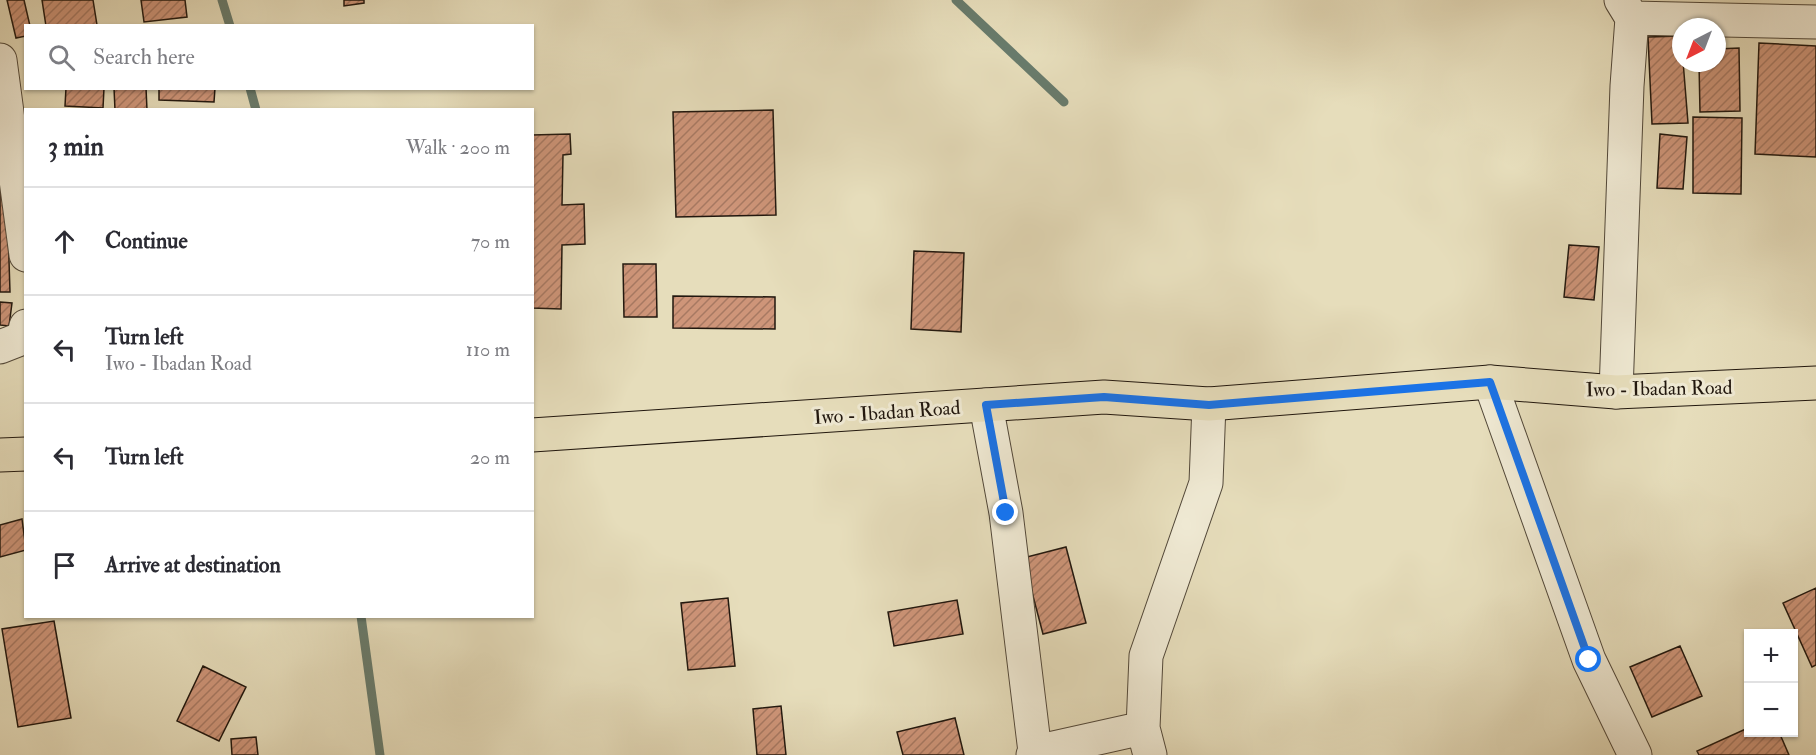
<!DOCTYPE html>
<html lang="en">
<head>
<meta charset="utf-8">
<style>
	body { margin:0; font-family:"IM FELL Double Pica",serif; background:#f7f7f7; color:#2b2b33 }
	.controls { position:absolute; right:18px; bottom:18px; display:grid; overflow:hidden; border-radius:0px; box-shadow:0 2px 4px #0004 }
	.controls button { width:54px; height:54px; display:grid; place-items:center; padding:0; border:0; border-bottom:2px solid #e1e1e2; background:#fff; color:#2b2b33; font:30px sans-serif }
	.compass { position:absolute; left:1672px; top:18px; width:54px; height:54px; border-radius:50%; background:#fff; box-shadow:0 2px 4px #0004; rotate:222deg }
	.stop { position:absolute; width:18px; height:18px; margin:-14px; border:4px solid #1a73e8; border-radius:50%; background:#fff }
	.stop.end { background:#1a73e8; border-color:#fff; box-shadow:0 2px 6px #0008 }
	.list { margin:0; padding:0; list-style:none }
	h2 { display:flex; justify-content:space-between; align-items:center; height:78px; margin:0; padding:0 24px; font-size:26px }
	h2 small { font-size:20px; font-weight:400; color:#7c7c81 }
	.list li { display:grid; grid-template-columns:39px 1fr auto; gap:18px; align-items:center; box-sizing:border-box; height:108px; padding:0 24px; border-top:2px solid #e1e1e2 }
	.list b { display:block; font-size:22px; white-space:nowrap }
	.list p { margin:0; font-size:20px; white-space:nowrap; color:#7c7c81 }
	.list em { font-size:20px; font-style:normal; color:#7c7c81 }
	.icon { flex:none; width:33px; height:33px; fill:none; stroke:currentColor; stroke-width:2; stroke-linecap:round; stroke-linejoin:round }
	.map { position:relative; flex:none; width:1816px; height:755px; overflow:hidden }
	.search { position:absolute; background:#fff; box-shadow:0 2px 4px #0004; left:24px; top:24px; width:510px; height:66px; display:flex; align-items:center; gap:15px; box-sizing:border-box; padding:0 21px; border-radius:0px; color:#7c7c81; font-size:22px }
	.panel { position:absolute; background:#fff; box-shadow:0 2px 4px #0004; left:24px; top:108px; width:510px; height:510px; border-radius:0px }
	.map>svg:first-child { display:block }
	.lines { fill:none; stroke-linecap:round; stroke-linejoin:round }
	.stream { stroke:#687b6c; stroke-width:9 }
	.building { fill:url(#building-hatch); stroke:#21170e; stroke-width:1.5 }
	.minor-casing { stroke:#524839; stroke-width:35 }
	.primary-casing { stroke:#21170e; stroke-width:35 }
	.minor { stroke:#efe9d3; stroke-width:33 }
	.primary { stroke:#e6ddbb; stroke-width:33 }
	.route { stroke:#1a73e8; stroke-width:8 }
	.labels { text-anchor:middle; stroke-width:6; stroke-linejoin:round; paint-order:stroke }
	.street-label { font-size:20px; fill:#21170e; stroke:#efe9d3 }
</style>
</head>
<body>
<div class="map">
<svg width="1816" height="755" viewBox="0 0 1816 755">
	<defs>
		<pattern id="building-hatch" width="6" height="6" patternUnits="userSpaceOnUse" patternTransform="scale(1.5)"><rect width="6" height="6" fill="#ce9579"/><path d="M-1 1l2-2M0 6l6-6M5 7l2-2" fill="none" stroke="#a77962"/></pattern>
	</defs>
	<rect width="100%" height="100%" fill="#e6ddbb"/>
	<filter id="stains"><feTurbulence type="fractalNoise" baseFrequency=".00333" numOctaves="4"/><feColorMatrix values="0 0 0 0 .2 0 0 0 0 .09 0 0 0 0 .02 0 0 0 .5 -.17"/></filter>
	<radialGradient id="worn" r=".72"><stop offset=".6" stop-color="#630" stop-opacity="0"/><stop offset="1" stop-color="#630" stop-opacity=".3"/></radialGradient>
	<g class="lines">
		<path class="stream" d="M222,0L230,26
			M956,0L1064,102
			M250,88L256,110
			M361,616L380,755"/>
	</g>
	<path class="building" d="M7,0H24L30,26H26V36L16,38Z
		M42,0H93L97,25L46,26Z
		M141,0H185L187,17L144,22Z
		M344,0H364V3L344,6Z
		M1681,36L1688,123L1652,124L1648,37Z
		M1759,43L1816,46V157L1755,154Z
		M1739,48L1740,111L1700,112L1699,63H1717V49Z
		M66,88H104L103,108L65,106Z
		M114,88H146L147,110H115Z
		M159,88H215L214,102L159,100Z
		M773,110L776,215L676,217L673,112Z
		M1693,117L1742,118L1741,194L1693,193Z
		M570,134L571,154L563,155L562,205L584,204L585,244L562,245L561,309L532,308V135Z
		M1660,134L1687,137L1683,189L1657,188Z
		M0,166H6L10,292H0Z
		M1569,245L1599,247L1594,300L1564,297Z
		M914,251L964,253L961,332L911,329Z
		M623,264H656L657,317H624Z
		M673,296L775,297V329L673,328Z
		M0,302L12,303L9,326L0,325Z
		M22,519L26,550L0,557V525Z
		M1066,547L1086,623L1043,634L1023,558Z
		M1816,588V665L1812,667L1783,603Z
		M728,598L735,666L688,670L681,603Z
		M957,600L963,634L894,646L888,612Z
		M54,621L71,718L18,727L2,629Z
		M1680,646L1702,696L1652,717L1630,667Z
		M203,666L246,687L219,741L177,721Z
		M781,706L786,755H757L753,709Z
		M955,718L964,755H903L897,732Z
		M1748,728V732H1779L1789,755H1699L1697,751Z
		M256,737L258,755H232L231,739Z"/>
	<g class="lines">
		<defs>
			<path id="minor" d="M1632,18L1816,22
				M0,60L26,255
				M0,347L23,338L26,326
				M1490,382L1589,660L1635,755
				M1616,392L1627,86L1632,18L1621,0
				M986,405L1006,513L1035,752L1033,755
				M1035,752L1143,728
				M1150,755L1143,728L1146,656L1206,483L1209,404"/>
			<path id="primary" d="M532,435L1104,397L1209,404L1490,382L1616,392L1816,383
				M0,455L26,454"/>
		</defs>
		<use href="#minor" class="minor-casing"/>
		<use href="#primary" class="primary-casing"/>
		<use href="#minor" class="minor"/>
		<use href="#primary" class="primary"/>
	</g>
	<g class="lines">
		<path class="route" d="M1006,513L986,405L1104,397L1209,405L1490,382L1589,660"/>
	</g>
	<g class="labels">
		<g class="street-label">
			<text transform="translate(1659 388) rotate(-1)" y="7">Iwo - Ibadan Road</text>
			<text transform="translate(887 412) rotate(-4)" y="7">Iwo - Ibadan Road</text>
		</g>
	</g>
	<rect width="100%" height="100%" filter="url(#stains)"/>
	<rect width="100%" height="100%" fill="url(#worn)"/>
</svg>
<div class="controls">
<button>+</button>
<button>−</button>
</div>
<svg class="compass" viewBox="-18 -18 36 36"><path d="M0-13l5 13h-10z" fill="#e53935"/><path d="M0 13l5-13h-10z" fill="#7c7c81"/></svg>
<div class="stop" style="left:1589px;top:660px"></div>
<div class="stop end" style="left:1006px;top:513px"></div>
<div class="search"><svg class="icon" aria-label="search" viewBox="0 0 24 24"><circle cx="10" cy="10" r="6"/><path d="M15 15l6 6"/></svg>Search here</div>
<section class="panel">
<h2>3 min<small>Walk · 200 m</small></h2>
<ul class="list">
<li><svg class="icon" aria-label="ahead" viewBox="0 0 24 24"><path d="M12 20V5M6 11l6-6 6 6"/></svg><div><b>Continue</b></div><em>70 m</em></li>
<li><svg class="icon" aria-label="left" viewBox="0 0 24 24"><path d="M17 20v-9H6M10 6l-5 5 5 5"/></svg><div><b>Turn left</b><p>Iwo - Ibadan Road</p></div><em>110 m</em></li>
<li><svg class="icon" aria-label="left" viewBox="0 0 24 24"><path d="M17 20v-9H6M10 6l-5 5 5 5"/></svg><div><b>Turn left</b></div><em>20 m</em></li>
<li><svg class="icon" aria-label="arrive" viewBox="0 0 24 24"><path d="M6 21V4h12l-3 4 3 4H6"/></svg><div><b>Arrive at destination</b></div></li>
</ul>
</section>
</div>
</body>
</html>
